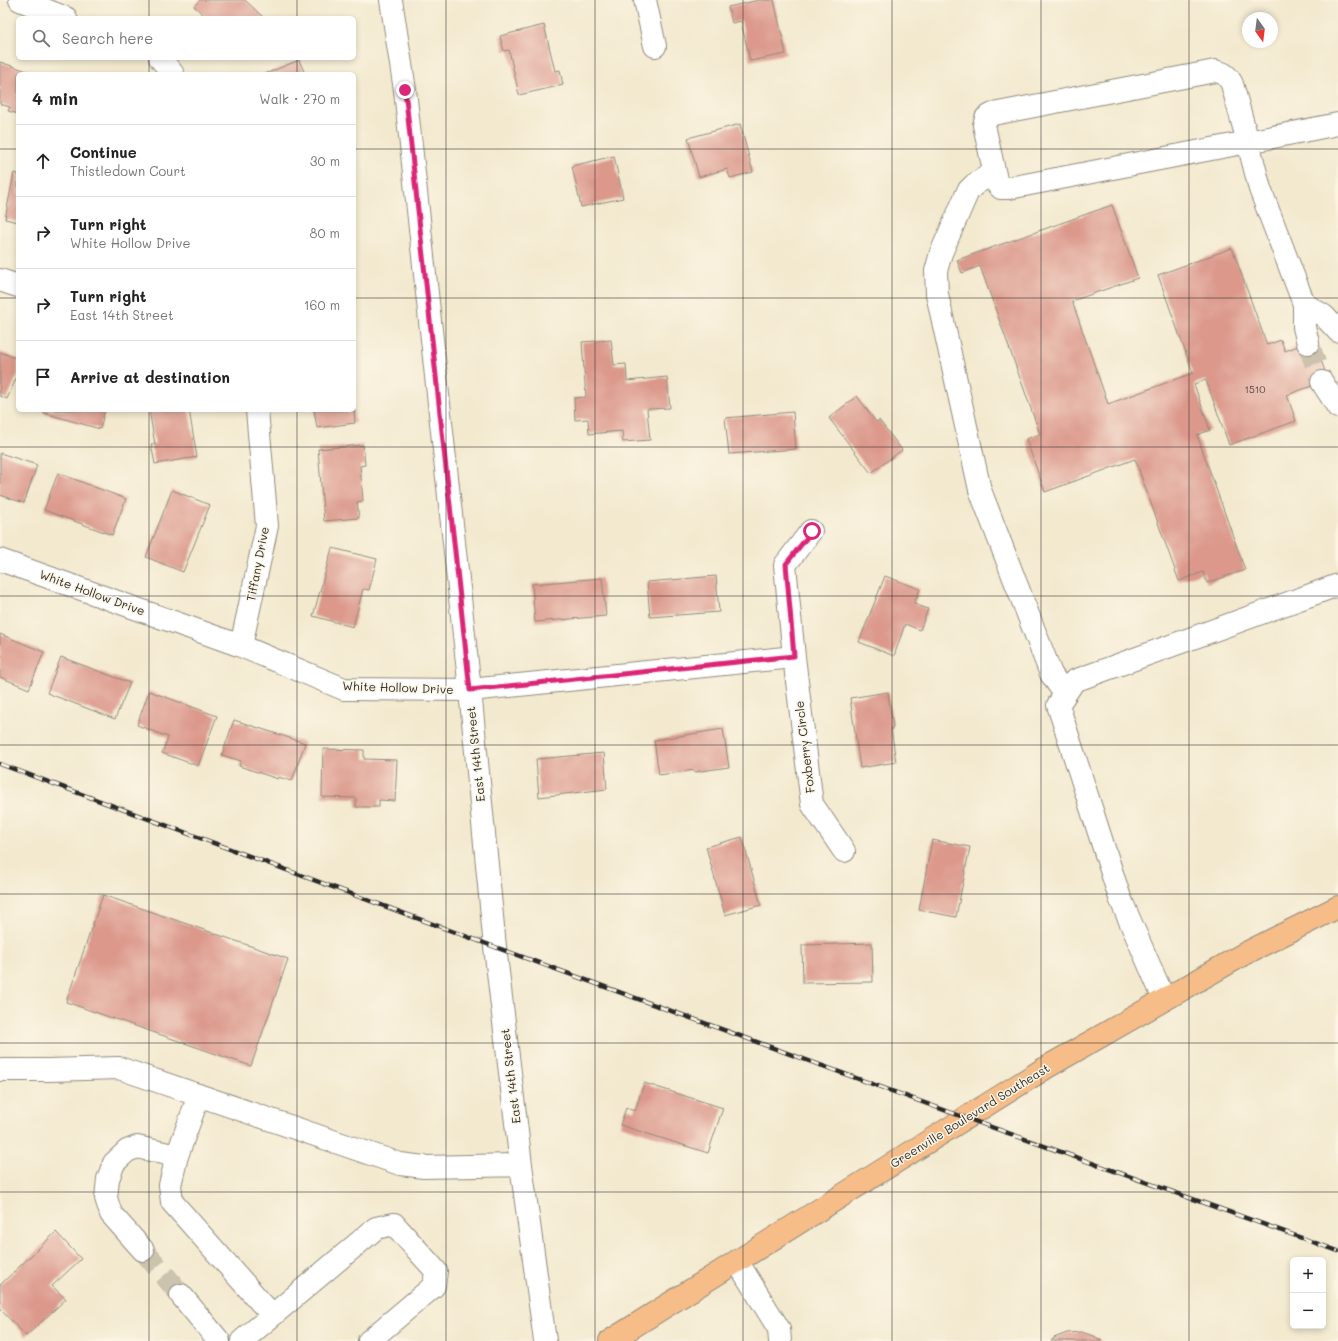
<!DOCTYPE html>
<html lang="en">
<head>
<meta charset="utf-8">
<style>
	body { margin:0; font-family:Mali,sans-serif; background:#f6f6f6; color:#222 }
	.controls { position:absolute; right:12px; bottom:12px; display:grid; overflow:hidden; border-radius:6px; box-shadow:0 2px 6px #0003 }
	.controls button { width:36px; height:36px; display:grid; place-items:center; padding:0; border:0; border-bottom:1px solid #e0e0e0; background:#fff; color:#222; font:20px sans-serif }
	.compass { position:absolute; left:1242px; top:12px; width:36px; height:36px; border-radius:50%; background:#fff; box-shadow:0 2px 6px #0003; rotate:166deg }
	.stop { position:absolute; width:12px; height:12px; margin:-9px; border:3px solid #db2777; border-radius:50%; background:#fff }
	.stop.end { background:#db2777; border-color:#fff; box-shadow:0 1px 4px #0008 }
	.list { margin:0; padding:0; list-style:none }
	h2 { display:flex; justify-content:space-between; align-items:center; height:52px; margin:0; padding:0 16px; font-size:17px }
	h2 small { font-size:13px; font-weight:400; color:#767676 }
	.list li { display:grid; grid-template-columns:26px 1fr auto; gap:12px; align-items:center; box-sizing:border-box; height:72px; padding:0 16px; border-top:1px solid #e0e0e0 }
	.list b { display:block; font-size:15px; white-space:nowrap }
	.list p { margin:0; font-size:13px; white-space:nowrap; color:#767676 }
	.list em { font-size:13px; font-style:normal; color:#767676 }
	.icon { flex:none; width:22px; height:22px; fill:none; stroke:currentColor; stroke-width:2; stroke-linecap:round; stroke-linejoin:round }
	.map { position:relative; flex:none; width:1338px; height:1341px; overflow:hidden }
	.search { position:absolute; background:#fff; box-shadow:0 2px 6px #0003; left:16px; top:16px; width:340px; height:44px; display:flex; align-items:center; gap:10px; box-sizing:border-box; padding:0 14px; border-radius:6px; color:#767676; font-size:15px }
	.panel { position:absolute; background:#fff; box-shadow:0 2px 6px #0003; left:16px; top:72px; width:340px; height:340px; border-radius:6px }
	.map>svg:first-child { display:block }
	.building { fill:#db988b }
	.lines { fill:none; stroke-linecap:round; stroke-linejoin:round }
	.minor-tunnel { stroke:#cbc3ae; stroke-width:22; stroke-dasharray:22 11; stroke-linecap:butt }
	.minor-casing { stroke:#8f8a7d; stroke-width:24 }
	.highway-casing { stroke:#8f8a7d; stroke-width:24 }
	.minor { stroke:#fff; stroke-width:22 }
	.highway { stroke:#f7bd88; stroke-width:22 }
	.rail-casing { stroke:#2b2b2b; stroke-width:4.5 }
	.rail { stroke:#fcf5e5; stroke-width:3; stroke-dasharray:9; stroke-linecap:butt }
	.route { stroke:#db2777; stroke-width:5 }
	.grid { fill:none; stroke:#2b2b2b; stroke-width:1; stroke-opacity:0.55 }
	.labels { text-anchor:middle; stroke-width:3; stroke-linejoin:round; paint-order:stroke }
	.number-label { font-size:10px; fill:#574643 }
	.street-label { font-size:12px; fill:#2b2b2b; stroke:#fcf5e5 }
</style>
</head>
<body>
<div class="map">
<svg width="1338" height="1341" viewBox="0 0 1338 1341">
	<rect width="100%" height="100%" fill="#fcf5e5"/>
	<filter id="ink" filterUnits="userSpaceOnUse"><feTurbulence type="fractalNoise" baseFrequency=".025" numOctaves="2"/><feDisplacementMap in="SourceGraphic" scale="8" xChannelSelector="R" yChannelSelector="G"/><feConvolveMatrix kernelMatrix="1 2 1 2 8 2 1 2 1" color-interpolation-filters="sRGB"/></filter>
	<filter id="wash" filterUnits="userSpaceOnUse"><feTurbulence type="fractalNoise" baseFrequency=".012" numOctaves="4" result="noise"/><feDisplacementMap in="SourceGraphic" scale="16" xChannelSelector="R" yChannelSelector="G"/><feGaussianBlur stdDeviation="0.9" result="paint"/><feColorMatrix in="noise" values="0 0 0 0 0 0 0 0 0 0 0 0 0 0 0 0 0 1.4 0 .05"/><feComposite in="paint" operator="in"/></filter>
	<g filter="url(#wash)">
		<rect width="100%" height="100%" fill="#f3e9cf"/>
		<g id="blocks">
			<path class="building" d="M200,0H245L264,18H207L194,6Z
				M759,0H774L786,54L750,61L741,21L732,23L728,7Z
				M544,25L555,71L560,70L563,85L519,95L509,50L504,51L500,36Z
				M299,60L305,74H265Z
				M0,62L36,74H18V114L8,111L10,107L0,104Z
				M740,124L753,172L730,178L727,169L699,177L688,138Z
				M614,156L623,198L581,207L572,166Z
				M14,173L18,174V222L5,219Z
				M1112,205L1138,278L1072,301L1108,404L1193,373L1158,275L1232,248L1267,345L1281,340L1285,351L1314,340L1328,380L1287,395L1296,421L1229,445L1206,380L1194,384L1210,430L1197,435L1245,570L1207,583L1203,572L1179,581L1135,459L1045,492L1026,439L1040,434L980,266L962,273L957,260Z
				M611,340L614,365L626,364L627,381L667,377L670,408L647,409L650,440L623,442L622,431L589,434L588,419L575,420L574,398L586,397L582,342Z
				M0,352L18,359V374L7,399L0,396Z
				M857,396L876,422L879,420L902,450L871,473L829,418Z
				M44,410H105L100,429L44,413Z
				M149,410H189L197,457L155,464L151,444H155Z
				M314,410H354L355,423L317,428Z
				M793,412L796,449L729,454L725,418Z
				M363,445L365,465L360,466L363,501L357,502L359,518L324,521L318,449Z
				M0,453L37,465L24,503L0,495Z
				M58,473L126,499L112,535L44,510Z
				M172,490L210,505L183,572L146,557Z
				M332,548L377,559L369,590L363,589L353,627L313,616Z
				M716,576L719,612L650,617L647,582Z
				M885,576L920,589L914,604L928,609L920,630L905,624L894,656L859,642Z
				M602,578L606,616L535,622L532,584Z
				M0,634L44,652L29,689L0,677Z
				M61,657L130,683L115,719L47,693Z
				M149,691L217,716L198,766L162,753L168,737L137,725Z
				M888,692L893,727L891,728L896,762L860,768L850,698Z
				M234,720L305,743L292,781L278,777V779L239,766L241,761L222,755Z
				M723,729L729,767L694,772V770L659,775L654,740Z
				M323,749L364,750V759L397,760L395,801L379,800V807H356V798L322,797Z
				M604,753L607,789L539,797L536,759Z
				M742,837L761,905L725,915L706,847Z
				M932,840L970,847L956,917L919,910Z
				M103,895L288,959L251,1066L66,1002Z
				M872,943L873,982L803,983L802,945Z
				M644,1083L723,1108L708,1153L620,1125L626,1108L635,1111Z
				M56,1232L81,1259L52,1286L66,1299L26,1336L0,1309V1285Z
				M1081,1332L1094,1336L1102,1341H1051L1054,1338L1067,1333Z"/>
		</g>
	</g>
	<g filter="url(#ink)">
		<use href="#blocks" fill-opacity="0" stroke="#8f8a7d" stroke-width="1"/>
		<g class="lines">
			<path class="minor-tunnel" d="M1308,343L1322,382
				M143,1250L181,1295"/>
			<defs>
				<path id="minor" d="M20,0L66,18
					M391,0L405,90L470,690L495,947L521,1165L545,1341
					M645,0L655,46
					M160,58L173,74
					M1215,71C1225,73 1228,76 1232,84L1248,142L1009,188H1001L997,184L984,125L986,118L993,114Z
					M994,172L974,185L968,191L941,253L936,271L937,294L980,490L1051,674L1065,694
					M0,280L18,286
					M1304,304L1324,316L1338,331
					M1308,343L1304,327V304L1260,189L1248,142L1338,124
					M1322,382L1338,407
					M811,531L785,565L794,657L812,804L844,851
					M0,560L241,646L344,689L470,690L794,657
					M241,646L267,526L257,410
					M1164,999L1120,898L1058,705L1074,681L1338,585
					M0,1070H49L119,1068L400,1164L424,1167L521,1165
					M199,1095L177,1156L170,1185L172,1202L272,1315
					M143,1250L111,1214L106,1198L108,1179L114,1163L127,1151L137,1147L177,1156
					M737,1261L779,1329L780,1341
					M181,1295L219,1341
					M242,1341L376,1228L394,1224L436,1271L434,1286L369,1341"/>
				<path id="highway" d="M610,1341L1047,1067L1244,954L1338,907"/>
			</defs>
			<use href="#minor" class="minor-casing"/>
			<use href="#highway" class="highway-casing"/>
			<use href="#minor" class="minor"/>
			<use href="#highway" class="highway"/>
			<defs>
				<path id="rail" d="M0,764L495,947L966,1118L1338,1251"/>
			</defs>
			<use href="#rail" class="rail-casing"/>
			<use href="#rail" class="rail"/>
		</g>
	</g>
	<g class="lines" filter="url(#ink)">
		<path class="route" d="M405,90L470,690L794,656L786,564L812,531"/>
	</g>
	<path class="grid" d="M149,0V18M297,0V18M446,0V1341M595,0V1341M743,0V1341M892,0V1341M1041,0V1341M1189,0V1341M149,58V74M297,58V74M0,149H18M354,149H1338M0,298H18M354,298H1338M149,410V1341M297,410V1341M0,447H1338M0,596H1338M0,745H1338M0,894H1338M0,1043H1338M0,1192H1338"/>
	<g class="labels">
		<g class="number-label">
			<text x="1255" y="393">1510</text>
		</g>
		<g class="street-label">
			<text transform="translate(258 564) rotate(-79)" y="4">Tiffany Drive</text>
			<text transform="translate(92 593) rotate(20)" y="4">White Hollow Drive</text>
			<text transform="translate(398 688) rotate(2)" y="4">White Hollow Drive</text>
			<text transform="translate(805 747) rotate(-97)" y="4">Foxberry Circle</text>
			<text transform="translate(476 754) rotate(-96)" y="4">East 14th Street</text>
			<text transform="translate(511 1076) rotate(-97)" y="4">East 14th Street</text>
			<text transform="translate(970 1116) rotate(-32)" y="4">Greenville Boulevard Southeast</text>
		</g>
	</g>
</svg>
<div class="controls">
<button>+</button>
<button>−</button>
</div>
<svg class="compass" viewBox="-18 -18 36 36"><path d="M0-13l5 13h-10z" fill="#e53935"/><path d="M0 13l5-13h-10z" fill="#767676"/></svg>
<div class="stop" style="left:812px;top:531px"></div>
<div class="stop end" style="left:405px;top:90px"></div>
<div class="search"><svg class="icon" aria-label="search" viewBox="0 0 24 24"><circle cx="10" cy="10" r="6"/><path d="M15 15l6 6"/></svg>Search here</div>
<section class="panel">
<h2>4 min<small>Walk · 270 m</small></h2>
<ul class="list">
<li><svg class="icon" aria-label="ahead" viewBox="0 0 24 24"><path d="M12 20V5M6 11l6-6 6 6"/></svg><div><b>Continue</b><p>Thistledown Court</p></div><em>30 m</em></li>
<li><svg class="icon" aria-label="right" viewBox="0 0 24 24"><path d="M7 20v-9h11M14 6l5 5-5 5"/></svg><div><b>Turn right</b><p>White Hollow Drive</p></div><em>80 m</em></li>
<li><svg class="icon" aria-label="right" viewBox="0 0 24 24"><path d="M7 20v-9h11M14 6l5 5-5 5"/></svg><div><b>Turn right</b><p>East 14th Street</p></div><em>160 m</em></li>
<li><svg class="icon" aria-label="arrive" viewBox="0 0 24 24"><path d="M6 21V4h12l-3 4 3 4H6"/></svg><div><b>Arrive at destination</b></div></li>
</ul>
</section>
</div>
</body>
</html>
